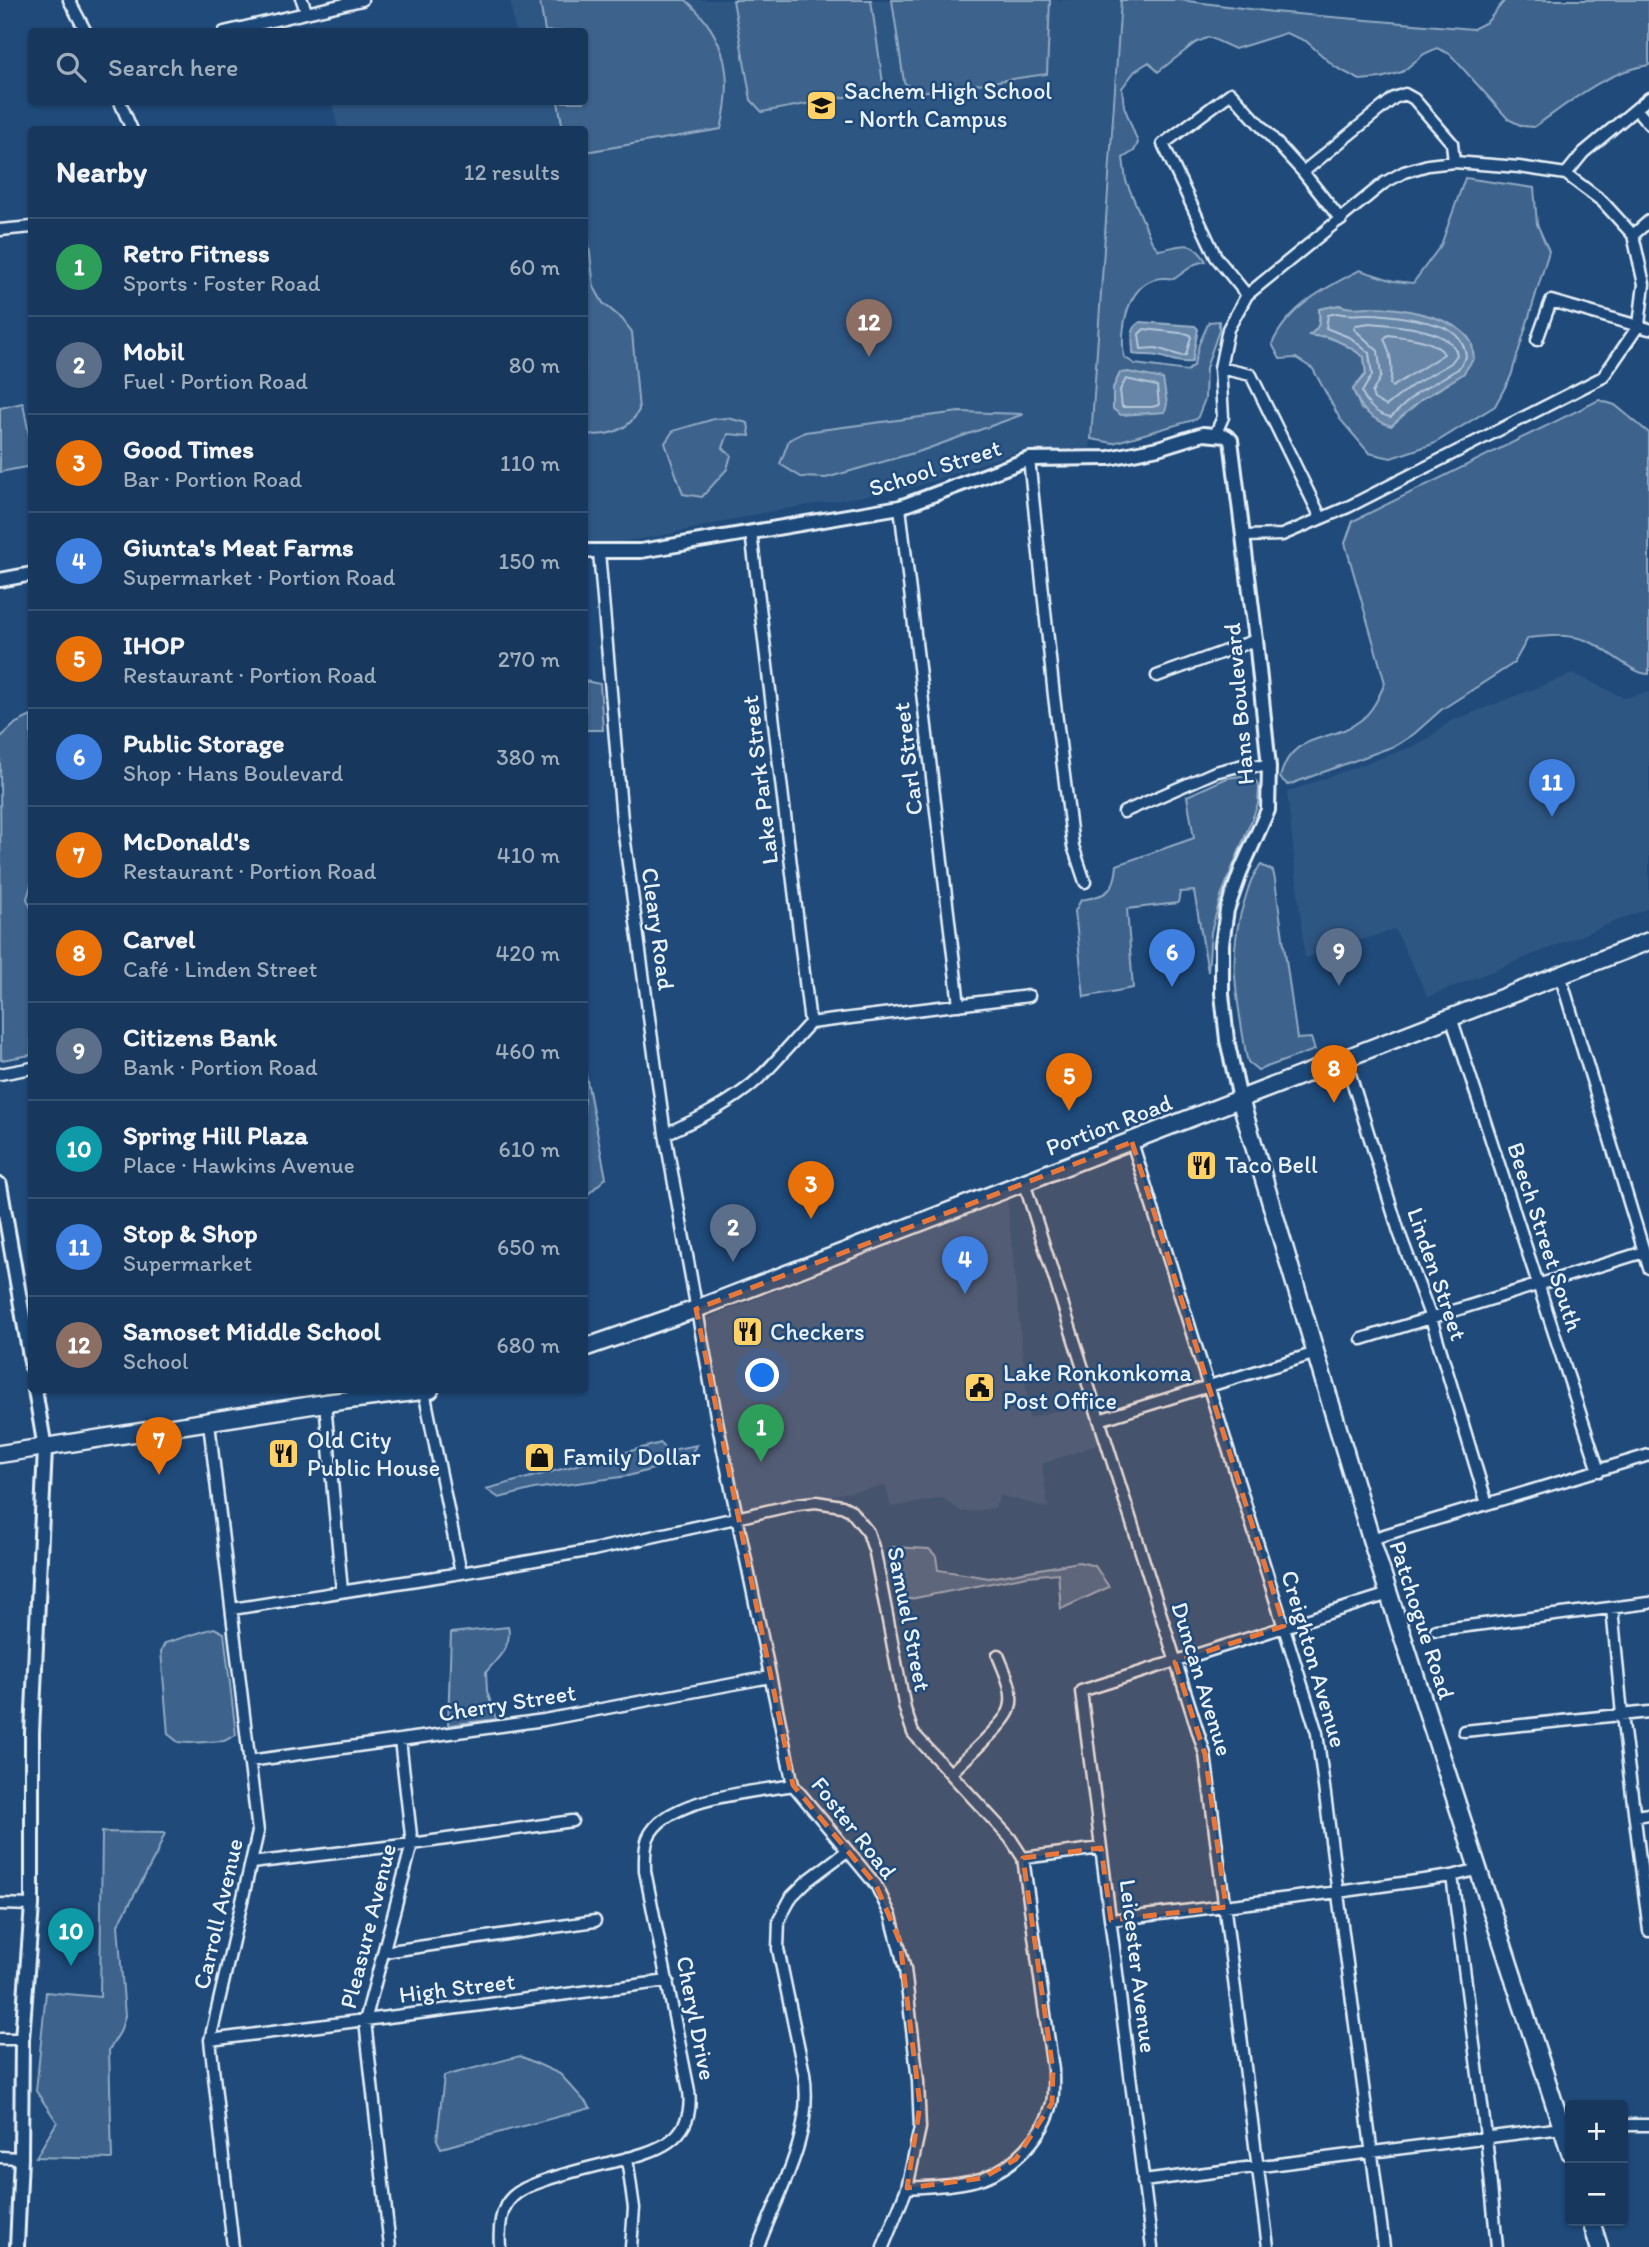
<!DOCTYPE html>
<html lang="en">
<head>
<meta charset="utf-8">
<style>
	body { margin:0; font-family:Itim,sans-serif; background:#244365; color:#f1f3f6 }
	.controls { position:absolute; right:21px; bottom:21px; display:grid; overflow:hidden; border-radius:7px; box-shadow:0 2px 5px #0004 }
	.controls button { width:63px; height:63px; display:grid; place-items:center; padding:0; border:0; border-bottom:2px solid #365272; background:#17385c; color:#f1f3f6; font:35px sans-serif }
	.you { position:absolute; left:763px; top:1376px; width:24px; height:24px; margin:-18px; border:5px solid #fff; border-radius:50%; background:#1a73e8; box-shadow:0 0 0 10px #1a73e833 }
	.badge { display:grid; place-items:center; width:46px; height:46px; border-radius:50%; background:#ffd166; color:#fff; font-size:23px; font-weight:700 }
	.pin { position:absolute; translate:-50% -58px; filter:drop-shadow(0 2px 4px #0008) }
	.pin::after { content:''; position:absolute; top:37px; width:24px; height:21px; background:inherit; clip-path:polygon(0 0,100% 0,50% 100%) }
	.list { margin:0; padding:0; list-style:none }
	h2 { display:flex; justify-content:space-between; align-items:center; height:91px; margin:0; padding:0 28px; font-size:30px }
	h2 small { font-size:23px; font-weight:400; color:#9eacbb }
	.list li { display:grid; grid-template-columns:46px 1fr auto; gap:21px; align-items:center; box-sizing:border-box; height:98px; padding:0 28px; border-top:2px solid #365272 }
	.list b { display:block; font-size:26px; white-space:nowrap }
	.list p { margin:0; font-size:23px; white-space:nowrap; color:#9eacbb }
	.list em { font-size:23px; font-style:normal; color:#9eacbb }
	.icon { flex:none; width:38px; height:38px; fill:none; stroke:currentColor; stroke-width:2; stroke-linecap:round; stroke-linejoin:round }
	.map { position:relative; flex:none; width:1649px; height:2247px; overflow:hidden }
	.search { position:absolute; background:#17385c; box-shadow:0 2px 5px #0004; left:28px; top:28px; width:560px; height:77px; display:flex; align-items:center; gap:18px; box-sizing:border-box; padding:0 24px; border-radius:7px; color:#9eacbb; font-size:26px }
	.panel { position:absolute; background:#17385c; box-shadow:0 2px 5px #0004; left:28px; top:126px; width:560px; height:1267px; border-radius:7px }
	.map>svg:first-child { display:block }
	.built { fill:#2e5683 }
	.green { fill:#3c628c; stroke:#92aac2; stroke-width:2; fill-rule:evenodd }
	.water { fill:#6685a7; stroke:#9ab0c7; stroke-width:2 }
	.lines { fill:none; stroke-linecap:round; stroke-linejoin:round }
	.shore { stroke:#b4c6d8; stroke-width:2 }
	.minor-casing { stroke:#e8f1f8; stroke-width:15 }
	.tertiary-casing { stroke:#e8f1f8; stroke-width:18 }
	.primary-casing { stroke:#e8f1f8; stroke-width:21 }
	.minor { stroke:#1f4a7a; stroke-width:10 }
	.tertiary { stroke:#1f4a7a; stroke-width:12 }
	.primary { stroke:#1f4a7a; stroke-width:16 }
	.marked { fill:#e8773b; fill-opacity:0.2; stroke:#e8773b; stroke-width:5; stroke-dasharray:14 9; stroke-linejoin:round }
	.labels { text-anchor:middle; stroke-width:5; stroke-linejoin:round; paint-order:stroke }
	.poi-label { font-size:24px; fill:#e8f1f8; stroke:#1f4a7a; text-anchor:start }
	.street-label { font-size:24px; fill:#e8f1f8; stroke:#1f4a7a }
</style>
</head>
<body>
<div class="map">
<svg width="1649" height="2247" viewBox="0 0 1649 2247">
	<rect width="100%" height="100%" fill="#1f4a7a"/>
	<filter id="ink" filterUnits="userSpaceOnUse"><feTurbulence type="fractalNoise" baseFrequency=".0143" numOctaves="2"/><feDisplacementMap in="SourceGraphic" scale="14" xChannelSelector="R" yChannelSelector="G"/><feConvolveMatrix kernelMatrix="1 2 1 2 8 2 1 2 1" color-interpolation-filters="sRGB"/></filter>
	<g filter="url(#ink)">
		<path class="built" d="M510,0H1120L1105,202L1106,217L1090,448L1018,451L911,488L762,513L665,535L601,545L585,544L584,130L338,129L332,102H584V32L515,31Z
			M1572,674L1577,675L1624,698L1649,692V908L1428,997L1395,929L1305,958L1287,792L1422,743L1449,722Z
			M1007,1198L1029,1418L1090,1402L1102,1443L1042,1464L1048,1508L1000,1495L995,1508L962,1512L943,1498L891,1507L886,1486L742,1510L704,1320Z"/>
		<path class="green" d="M543,0H686C727,37 734,77 721,129L585,152L584,130L563,129L558,102H584V32L545,31L540,2Z
			M733,0H871L884,90L762,112L751,100Z
			M892,0H1050L1047,74L915,93L904,82Z
			M1121,0H1180L1273,12L1473,29L1487,22L1505,0H1649V65C1606,71 1569,103 1534,127L1522,126L1508,119L1450,54L1437,48L1424,54L1402,72L1381,78L1360,80L1335,67L1306,41L1286,33L1235,49L1209,37L1195,43L1158,72L1149,62L1135,71L1122,88L1124,106L1138,143L1134,151L1123,158L1126,181L1152,242L1159,250C1184,246 1190,237 1206,261L1195,264L1174,279C1130,270 1119,324 1124,357L1135,364L1187,371L1194,365L1199,344L1209,322L1219,321V330L1206,368L1205,399L1197,419L1113,443L1091,439Z
			M1465,178L1534,188L1537,224L1549,251L1511,376L1495,406L1433,444L1391,458L1369,453L1340,419L1313,369L1296,358L1280,359L1272,344C1289,306 1325,288 1360,270L1394,281L1413,283L1441,245ZM1339,305L1349,310L1370,307L1448,384L1422,399L1391,425L1361,409L1353,390L1366,374L1364,357C1352,348 1341,341 1327,337C1320,335 1317,338 1310,335C1321,327 1319,321 1319,309Z
			M585,211L594,287L603,303L622,319L632,332L639,410C629,431 607,437 584,434Z
			M1599,400L1615,405L1649,433V674C1632,674 1606,648 1588,641C1568,633 1548,636 1528,638L1514,663L1441,710L1414,734L1397,745L1288,785L1280,778C1291,730 1331,744 1361,720C1373,711 1379,696 1385,683L1345,543L1353,521Z
			M23,403L31,445V466L0,472V408Z
			M959,412L1024,414L921,451L826,478L801,477L780,464L789,440L805,432Z
			M727,418L748,423L750,436L728,434L723,448L731,455L727,469L702,497L683,494L665,443L673,431L714,419Z
			M585,681L600,684L603,730H585Z
			M31,716L32,881L27,899L32,910L31,1055L1,1060L0,738L16,723Z
			M1241,776L1256,781L1259,788L1258,804L1221,896L1211,932L1208,972L1194,891L1180,892L1178,903L1127,909L1133,988L1084,997L1075,911L1081,900C1106,896 1115,892 1117,865L1194,838L1187,796L1227,778Z
			M1261,865L1273,871L1275,880L1297,1039L1311,1038L1315,1050L1258,1070L1248,1062L1246,1054C1237,997 1226,955 1245,899C1249,886 1252,875 1261,865Z
			M584,1065L606,1178L585,1197H584Z
			M661,1443L666,1451L697,1445L685,1460L628,1476L534,1489L499,1498L486,1489Z
			M892,1547L929,1549L936,1556L938,1570L989,1578L1079,1562L1095,1566L1109,1587L1061,1609L1058,1573L1027,1576L900,1601L898,1570Z
			M508,1627C513,1645 497,1659 486,1672L487,1691L496,1719L448,1725L451,1633Z
			M214,1628L224,1633L236,1735L224,1741L189,1743L178,1742L168,1734L161,1651L165,1643Z
			M102,1832L165,1833L156,1855L118,1925L125,2016L120,2032L109,2050L112,2159L36,2157L57,2122L36,2091L46,1992L100,1997Z
			M520,2056L560,2074L591,2108L441,2148L437,2140L444,2076Z"/>
		<path class="water" d="M1339,305C1351,310 1358,307 1371,307C1397,307 1457,316 1471,342C1473,346 1473,353 1474,358L1463,374L1422,399L1391,426C1369,418 1361,410 1353,389L1366,374L1364,357C1352,348 1341,341 1327,337C1320,335 1316,337 1309,335C1320,328 1321,322 1319,309Z
			M1140,322L1195,326L1198,329L1192,362C1179,364 1169,358 1157,356C1149,354 1141,356 1133,354C1133,342 1129,329 1140,322Z
			M1128,372L1163,379L1167,404L1165,412L1121,415L1113,409V388L1120,373Z"/>
		<g class="lines">
			<path class="shore" d="M1337,313C1349,316 1357,314 1369,314C1387,314 1434,321 1449,330C1459,336 1465,346 1466,357L1458,369L1417,393L1391,417C1377,415 1367,405 1362,392L1372,375L1369,353L1351,338L1326,328L1328,315Z
				M1370,323C1391,325 1454,328 1457,355L1451,363L1413,385L1386,406L1374,399L1372,393L1381,376L1378,351L1354,329L1356,325Z
				M1144,329L1189,334L1191,337L1186,355L1182,356L1156,348L1141,349L1139,334Z
				M1388,335C1404,337 1436,339 1444,354L1392,387L1390,384C1393,369 1391,353 1384,339Z
				M1126,379L1157,386L1159,405L1152,407H1122L1120,390Z"/>
			<defs>
				<path id="minor" d="M69,0L86,32
					M302,0L306,11
					M224,32L362,0
					M120,102L132,130
					M1636,109L1649,124
					M1303,172L1394,98L1405,94L1414,99L1452,143L1454,162
					M1566,174L1583,153L1649,98
					M0,230L32,227
					M1633,235L1649,221
					M1247,295L1216,257L1163,144L1231,93L1303,172L1341,220
					M1537,340L1551,301L1649,329
					M1220,368L1251,375L1321,518
					M1215,435L1223,417L1220,368L1228,329L1247,295L1384,183L1404,172L1428,165L1454,162L1519,167L1566,174L1602,201L1633,235L1644,284L1639,325L1603,377L1348,507L1282,535L1244,536
					M1029,459L1054,696L1073,846L1085,882
					M900,507L959,1005
					M751,532L810,1023
					M599,552L622,820L665,1134L717,1421L793,1785L876,1885L891,1916L905,1969L918,2081L920,2128L907,2188L883,2247
					M1157,676L1256,640
					M1124,812L1215,772L1243,765L1269,767
					M1560,975L1649,1268
					M1451,1017L1599,1471
					M1345,1058L1399,1232L1431,1318L1487,1504
					M0,1074L32,1068
					M665,1134C694,1121 721,1108 746,1089C770,1071 789,1045 810,1023L1029,996
					M1132,1142L1317,1733L1384,2247
					M1024,1182L1205,1754L1268,2247
					M1362,1339L1644,1252
					M424,1391L461,1573
					M325,1403L342,1591
					M1099,1420L1316,1353
					M209,1423L258,1832L210,2040L233,2247
					M1371,1539L1649,1455
					M1612,1608L1622,1715L1649,1931
					M232,1609L461,1573L593,1550L798,1504L816,1502L842,1506L850,1510L868,1532L875,1553L905,1709L913,1733L1010,1838L1023,1858L1053,2070C1053,2081 1054,2093 1052,2103C1045,2135 1014,2167 983,2178C960,2186 932,2186 907,2188
					M1436,1630L1649,1603
					M1464,1731L1649,1712
					M249,1761L544,1720L770,1677
					M951,1773C963,1760 1007,1723 1010,1708C1015,1691 1004,1671 998,1655
					M1635,1816L1649,1814
					M1023,1858L1101,1848
					M251,1863L412,1844L572,1821
					M1452,1876L1486,2136L1497,2247
					M0,1904L32,1905
					M1111,1920L1338,1892L1452,1876L1479,1869
					M384,1952L595,1921
					M0,2039H22
					M210,2040L668,1981
					M1623,2125H1649
					M0,2157L21,2158
					M627,2158L634,2208L631,2247
					M1143,2181L1570,2127
					M390,2247L365,2021L412,1844L400,1740
					M500,2247C499,2233 499,2218 506,2205C514,2191 531,2185 546,2180C566,2173 587,2168 608,2163C648,2153 696,2145 689,2091L645,1871C645,1860 644,1849 648,1838C665,1797 755,1792 793,1785
					M758,2247C779,2190 814,2136 804,2073L778,1949L779,1920L792,1896L807,1881L847,1851
					M1152,2247L1081,1691L1389,1594"/>
				<path id="tertiary" d="M584,551H641L900,507L1029,459L1109,458L1158,448L1203,434L1226,436L1231,440L1256,640L1269,767L1268,810L1242,868L1227,910L1222,944V994L1227,1040L1240,1099
					M0,580L32,574
					M0,1185L32,1368
					M17,2247L21,2158L22,2039L32,1905V1733L45,1448L35,1390"/>
				<path id="primary" d="M1240,1099L1371,1539L1570,2152
					M584,1348L696,1309L1649,941
					M0,1454L325,1403L430,1390
					M1591,2221L1599,2247"/>
			</defs>
			<use href="#minor" class="minor-casing"/>
			<use href="#tertiary" class="tertiary-casing"/>
			<use href="#primary" class="primary-casing"/>
			<use href="#minor" class="minor"/>
			<use href="#tertiary" class="tertiary"/>
			<use href="#primary" class="primary"/>
		</g>
	</g>
	<path class="marked" d="M1132,1142L1284,1626L1175,1662L1205,1754L1226,1907L1111,1920L1101,1848L1023,1858L1053,2070L1052,2103L1016,2159L983,2178L907,2188L920,2105L900,1942L876,1885L793,1785L696,1309Z"/>
	<defs>
		<symbol id="school-square" viewBox="-11 -11 22 22"><rect x="-9" y="-9" width="18" height="18" rx="4" fill="#ffd166" stroke="#1f4a7a"/><path d="M0-5L7-2L0 1L-7-2ZM-4 1L0 2.5L4 1V4Q0 6-4 4Z" fill="#111"/></symbol>
		<symbol id="restaurant-square" viewBox="-11 -11 22 22"><rect x="-9" y="-9" width="18" height="18" rx="4" fill="#ffd166" stroke="#1f4a7a"/><path d="M-5-6h1v4h1v-4h1v4h1v-4h1v5L-1.5 .5V6h-2V.5L-5-1ZM5-6V6H3V1.5H1.5Q1.5-4 5-6Z" fill="#111"/></symbol>
		<symbol id="civic-square" viewBox="-11 -11 22 22"><rect x="-9" y="-9" width="18" height="18" rx="4" fill="#ffd166" stroke="#1f4a7a"/><path d="M-.6-6.5H3V-4.5H.6V-3L4-1V1h2V6H-6V1h2V-1L-.6-3ZM-1.2 2.5V6h2.4V2.5Z" fill="#111"/></symbol>
		<symbol id="shop-square" viewBox="-11 -11 22 22"><rect x="-9" y="-9" width="18" height="18" rx="4" fill="#ffd166" stroke="#1f4a7a"/><path d="M-5-2.5h2.3a2.7 3.5 0 0 1 5.4 0H5L5.5 6h-11ZM-1.5-2.5h3a1.5 2.3 0 0 0-3 0Z" fill="#111"/></symbol>
	</defs>
	<g fill-rule="evenodd">
		<use href="#school-square" x="804" y="88" width="35" height="35"/>
		<use href="#restaurant-square" x="1184" y="1148" width="35" height="35"/>
		<use href="#restaurant-square" x="730" y="1314" width="35" height="35"/>
		<use href="#civic-square" x="962" y="1370" width="35" height="35"/>
		<use href="#restaurant-square" x="266" y="1436" width="35" height="35"/>
		<use href="#shop-square" x="522" y="1440" width="35" height="35"/>
	</g>
	<g class="labels">
		<g class="poi-label">
			<text x="844" y="99">Sachem High School<tspan x="844" dy="28">- North Campus</tspan></text>
			<text x="1225" y="1173">Taco Bell</text>
			<text x="770" y="1340">Checkers</text>
			<text x="1003" y="1381">Lake Ronkonkoma<tspan x="1003" dy="28">Post Office</tspan></text>
			<text x="307" y="1448">Old City<tspan x="307" dy="28">Public House</tspan></text>
			<text x="563" y="1465">Family Dollar</text>
		</g>
		<g class="street-label">
			<text transform="translate(935 468) rotate(-18)" y="8">School Street</text>
			<text transform="translate(1239 704) rotate(-95)" y="8">Hans Boulevard</text>
			<text transform="translate(908 759) rotate(-97)" y="8">Carl Street</text>
			<text transform="translate(760 780) rotate(-97)" y="8">Lake Park Street</text>
			<text transform="translate(658 929) rotate(82)" y="8">Cleary Road</text>
			<text transform="translate(1109 1125) rotate(-21)" y="8">Portion Road</text>
			<text transform="translate(1545 1237) rotate(72)" y="8">Beech Street South</text>
			<text transform="translate(1437 1274) rotate(71)" y="8">Linden Street</text>
			<text transform="translate(909 1619) rotate(79)" y="8">Samuel Street</text>
			<text transform="translate(1422 1620) rotate(72)" y="8">Patchogue Road</text>
			<text transform="translate(1314 1659) rotate(74)" y="8">Creighton Avenue</text>
			<text transform="translate(1202 1679) rotate(73)" y="8">Duncan Avenue</text>
			<text transform="translate(507 1703) rotate(-9)" y="8">Cherry Street</text>
			<text transform="translate(854 1828) rotate(52)" y="8">Foster Road</text>
			<text transform="translate(218 1914) rotate(-77)" y="8">Carroll Avenue</text>
			<text transform="translate(368 1926) rotate(-76)" y="8">Pleasure Avenue</text>
			<text transform="translate(1138 1966) rotate(83)" y="8">Leicester Avenue</text>
			<text transform="translate(457 1988) rotate(-7)" y="8">High Street</text>
			<text transform="translate(696 2018) rotate(79)" y="8">Cheryl Drive</text>
		</g>
	</g>
</svg>
<div class="controls">
<button>+</button>
<button>−</button>
</div>
<div class="you"></div>
<div class="pin badge" style="left:761px;top:1462px;background:#2e9e5b">1</div>
<div class="pin badge" style="left:733px;top:1262px;background:#5c6f8a">2</div>
<div class="pin badge" style="left:811px;top:1219px;background:#e8710a">3</div>
<div class="pin badge" style="left:965px;top:1294px;background:#3f7fe0">4</div>
<div class="pin badge" style="left:1069px;top:1111px;background:#e8710a">5</div>
<div class="pin badge" style="left:1172px;top:987px;background:#3f7fe0">6</div>
<div class="pin badge" style="left:159px;top:1475px;background:#e8710a">7</div>
<div class="pin badge" style="left:1334px;top:1103px;background:#e8710a">8</div>
<div class="pin badge" style="left:1339px;top:986px;background:#5c6f8a">9</div>
<div class="pin badge" style="left:71px;top:1966px;background:#0f9aa8">10</div>
<div class="pin badge" style="left:1552px;top:817px;background:#3f7fe0">11</div>
<div class="pin badge" style="left:869px;top:357px;background:#8d6e63">12</div>
<div class="search"><svg class="icon" aria-label="search" viewBox="0 0 24 24"><circle cx="10" cy="10" r="6"/><path d="M15 15l6 6"/></svg>Search here</div>
<section class="panel">
<h2>Nearby<small>12 results</small></h2>
<ul class="list">
<li><span class="badge" style="background:#2e9e5b">1</span><div><b>Retro Fitness</b><p>Sports · Foster Road</p></div><em>60 m</em></li>
<li><span class="badge" style="background:#5c6f8a">2</span><div><b>Mobil</b><p>Fuel · Portion Road</p></div><em>80 m</em></li>
<li><span class="badge" style="background:#e8710a">3</span><div><b>Good Times</b><p>Bar · Portion Road</p></div><em>110 m</em></li>
<li><span class="badge" style="background:#3f7fe0">4</span><div><b>Giunta's Meat Farms</b><p>Supermarket · Portion Road</p></div><em>150 m</em></li>
<li><span class="badge" style="background:#e8710a">5</span><div><b>IHOP</b><p>Restaurant · Portion Road</p></div><em>270 m</em></li>
<li><span class="badge" style="background:#3f7fe0">6</span><div><b>Public Storage</b><p>Shop · Hans Boulevard</p></div><em>380 m</em></li>
<li><span class="badge" style="background:#e8710a">7</span><div><b>McDonald's</b><p>Restaurant · Portion Road</p></div><em>410 m</em></li>
<li><span class="badge" style="background:#e8710a">8</span><div><b>Carvel</b><p>Café · Linden Street</p></div><em>420 m</em></li>
<li><span class="badge" style="background:#5c6f8a">9</span><div><b>Citizens Bank</b><p>Bank · Portion Road</p></div><em>460 m</em></li>
<li><span class="badge" style="background:#0f9aa8">10</span><div><b>Spring Hill Plaza</b><p>Place · Hawkins Avenue</p></div><em>610 m</em></li>
<li><span class="badge" style="background:#3f7fe0">11</span><div><b>Stop &amp; Shop</b><p>Supermarket</p></div><em>650 m</em></li>
<li><span class="badge" style="background:#8d6e63">12</span><div><b>Samoset Middle School</b><p>School</p></div><em>680 m</em></li>
</ul>
</section>
</div>
</body>
</html>
